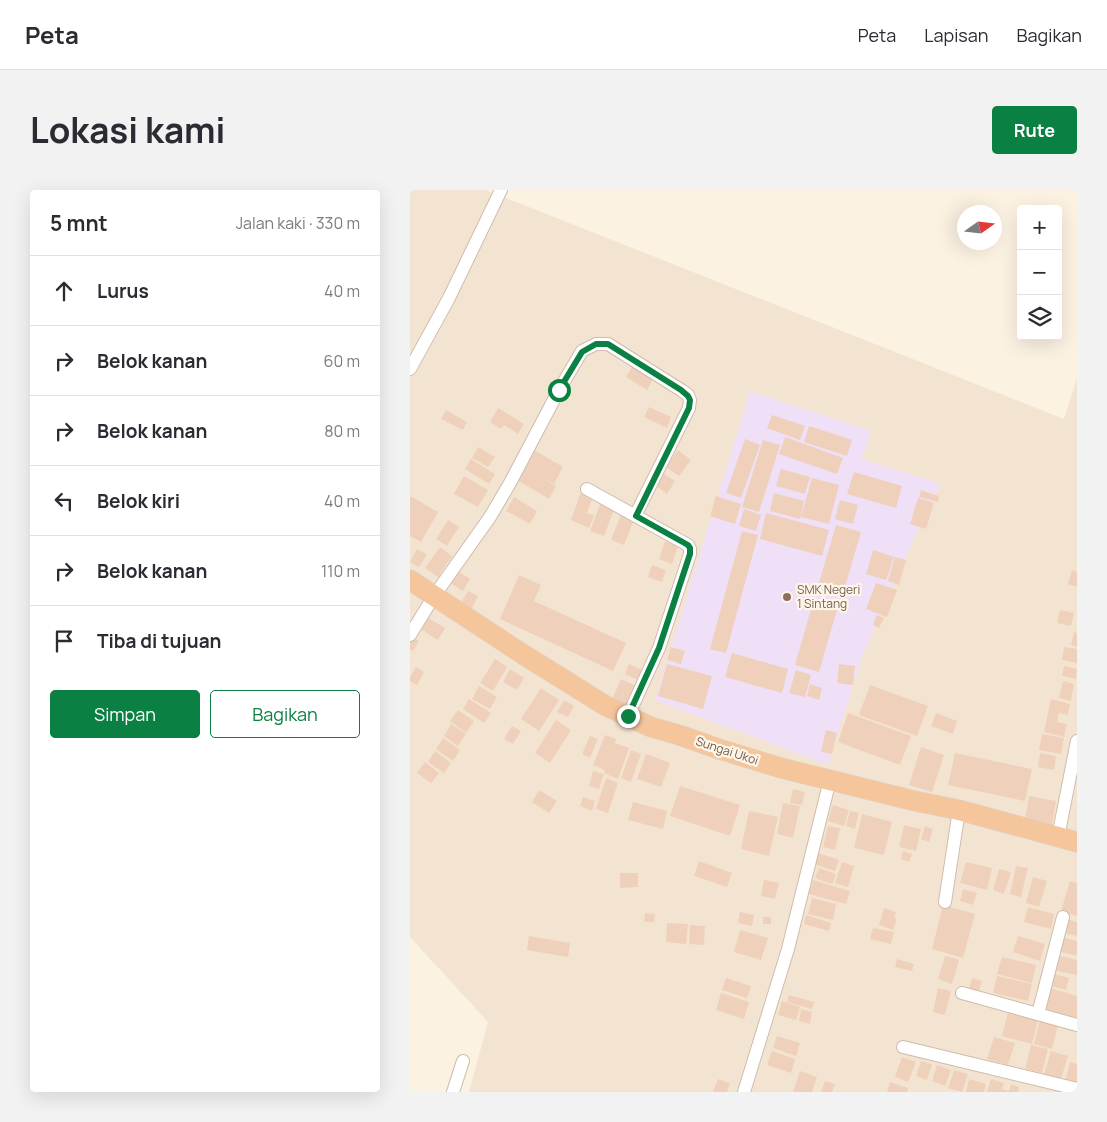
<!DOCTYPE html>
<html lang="id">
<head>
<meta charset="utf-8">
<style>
	body { margin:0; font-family:Manrope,sans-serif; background:#f2f2f3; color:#2b2b33 }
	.controls { position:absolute; right:15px; top:15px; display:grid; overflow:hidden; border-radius:5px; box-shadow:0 5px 20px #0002 }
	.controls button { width:45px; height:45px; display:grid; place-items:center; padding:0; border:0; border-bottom:1px solid #e1e1e2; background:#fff; color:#2b2b33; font:25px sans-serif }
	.compass { position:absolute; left:547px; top:15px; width:45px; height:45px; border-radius:50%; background:#fff; box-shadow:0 5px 20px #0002; rotate:76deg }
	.stop { position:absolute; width:15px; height:15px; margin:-11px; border:4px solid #0b8043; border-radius:50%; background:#fff }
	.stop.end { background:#0b8043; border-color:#fff; box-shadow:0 1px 5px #0008 }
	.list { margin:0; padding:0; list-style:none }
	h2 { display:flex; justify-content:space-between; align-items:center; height:65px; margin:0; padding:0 20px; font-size:21px }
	h2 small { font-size:16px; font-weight:400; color:#7c7c81 }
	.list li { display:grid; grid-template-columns:32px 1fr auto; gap:15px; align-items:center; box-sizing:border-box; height:70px; padding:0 20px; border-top:1px solid #e1e1e2 }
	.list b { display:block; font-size:19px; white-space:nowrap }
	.list em { font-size:16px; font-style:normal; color:#7c7c81 }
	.actions { display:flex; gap:10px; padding:15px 20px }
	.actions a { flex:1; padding:11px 0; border:1px solid #0b8043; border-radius:5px; text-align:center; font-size:18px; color:#0b8043 }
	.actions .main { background:#0b8043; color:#fff }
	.icon { flex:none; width:28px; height:28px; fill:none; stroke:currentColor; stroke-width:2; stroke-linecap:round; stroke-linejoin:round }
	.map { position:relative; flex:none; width:667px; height:902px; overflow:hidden; border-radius:5px }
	header { display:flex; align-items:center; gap:30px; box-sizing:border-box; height:70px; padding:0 25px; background:#fff; border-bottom:1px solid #e1e1e2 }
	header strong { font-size:24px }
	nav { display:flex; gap:28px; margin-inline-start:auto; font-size:18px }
	.intro { display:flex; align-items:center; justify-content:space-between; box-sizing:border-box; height:120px; padding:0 30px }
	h1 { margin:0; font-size:35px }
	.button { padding:12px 22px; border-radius:5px; background:#0b8043; color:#fff; font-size:18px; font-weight:700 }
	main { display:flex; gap:30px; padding:0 30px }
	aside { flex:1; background:#fff; border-radius:5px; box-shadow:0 5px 20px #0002 }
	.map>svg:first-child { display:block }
	.residential { fill:#f2e4d1 }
	.education { fill:#efdff7 }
	.building { fill:#efd1bb }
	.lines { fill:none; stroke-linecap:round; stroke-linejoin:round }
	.minor-casing { stroke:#cebcac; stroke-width:14 }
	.trunk-casing { stroke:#dad4d0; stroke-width:21 }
	.minor { stroke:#fff; stroke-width:12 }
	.trunk { stroke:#f5c69c; stroke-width:20 }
	.route { stroke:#0b8043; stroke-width:6 }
	.education-dot { fill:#8d6e63; stroke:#fef6e8; stroke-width:2 }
	.labels { text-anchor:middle; stroke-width:4.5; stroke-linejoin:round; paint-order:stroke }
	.education-label { font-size:12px; fill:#785e54; stroke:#fef6e8; text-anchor:start }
	.street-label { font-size:12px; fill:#71594a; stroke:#fef6e8 }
</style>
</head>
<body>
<header>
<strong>Peta</strong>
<nav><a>Peta</a><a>Lapisan</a><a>Bagikan</a></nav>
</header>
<div class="intro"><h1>Lokasi kami</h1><a class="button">Rute</a></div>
<main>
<aside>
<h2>5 mnt<small>Jalan kaki · 330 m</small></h2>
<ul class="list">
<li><svg class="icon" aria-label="ahead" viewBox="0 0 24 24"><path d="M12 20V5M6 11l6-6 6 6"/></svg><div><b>Lurus</b></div><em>40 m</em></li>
<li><svg class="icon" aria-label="right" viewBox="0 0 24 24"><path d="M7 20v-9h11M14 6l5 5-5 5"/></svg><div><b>Belok kanan</b></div><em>60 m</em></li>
<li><svg class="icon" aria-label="right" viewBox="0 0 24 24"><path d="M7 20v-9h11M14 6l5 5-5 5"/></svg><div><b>Belok kanan</b></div><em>80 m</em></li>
<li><svg class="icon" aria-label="left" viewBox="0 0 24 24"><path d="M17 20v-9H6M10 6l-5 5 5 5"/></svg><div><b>Belok kiri</b></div><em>40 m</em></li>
<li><svg class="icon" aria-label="right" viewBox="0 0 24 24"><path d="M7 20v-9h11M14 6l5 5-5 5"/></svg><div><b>Belok kanan</b></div><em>110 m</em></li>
<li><svg class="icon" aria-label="arrive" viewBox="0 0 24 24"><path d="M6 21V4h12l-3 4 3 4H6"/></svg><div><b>Tiba di tujuan</b></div></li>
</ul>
<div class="actions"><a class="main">Simpan</a><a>Bagikan</a></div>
</aside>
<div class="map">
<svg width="667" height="902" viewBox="0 0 667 902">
	<rect width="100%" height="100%" fill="#fbf2e2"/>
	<path class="residential" d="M0,0H76L654,229L667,188V902H59L78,832L0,747Z"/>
	<path class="education" d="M340,201L461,241L452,269L531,294L503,351L453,464L418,575L245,510Z"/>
	<path class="building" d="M222,177L243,189L237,200L216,187Z
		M239,217L261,227L257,238L234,227Z
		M88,218L114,234L108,244L94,235L91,239L80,232Z
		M36,220L57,232L53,240L31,229Z
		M362,225L395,236L390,250L357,238Z
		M399,236L442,250L437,266L394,252Z
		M375,247L433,268L427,284L369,264Z
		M335,249L350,255L331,308L316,303Z
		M353,250L370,255L349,322L332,317Z
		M68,257L85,267L78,277L62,268Z
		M124,260L153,277L144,294L129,286L146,296L139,309L107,290Z
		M268,260L281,270L269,286L256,277Z
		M61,269L85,284L79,294L55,279Z
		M371,279L400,287L395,304L366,296Z
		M444,282L492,296L486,318L437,304Z
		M253,283L265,291L257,304L245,295Z
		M54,286L78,300L68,317L44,304Z
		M402,288L429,295L419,334L391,327Z
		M511,300L529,306L528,312L509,307Z
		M171,302L183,306L177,323L184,326L179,338L161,330Z
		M364,303L394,311L390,329L360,321Z
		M0,306L28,322L11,352L0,346Z
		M306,306L331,314L325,334L300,326Z
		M104,307L127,321L120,334L96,321Z
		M508,308L524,313L516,339L500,334Z
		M430,310L448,315L443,334L425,329Z
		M191,312L205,317L194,346L180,341Z
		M334,319L351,325L346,341L329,336Z
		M212,322L225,327L214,355L201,350Z
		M356,323L419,340L412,366L350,349Z
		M38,330L49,337L37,356L26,349Z
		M426,335L451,342L434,400L409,393Z
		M332,341L348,345L316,463L300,459Z
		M255,351L268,356L262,374L249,369Z
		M30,357L42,366L28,387L15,378Z
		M7,359L17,365L9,377L0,372Z
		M463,360L484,367L476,390L456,384Z
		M485,367L496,370L489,395L478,391Z
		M242,375L256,380L252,392L238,387Z
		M46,380L60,389L53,401L39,392Z
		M662,380L667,382V397L658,394Z
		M109,385L131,395L124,411L216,453L203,481L90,429Z
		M466,393L487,400L477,427L456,419Z
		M58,401L68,406L62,418L51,413Z
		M404,409L428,416L409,482L385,475Z
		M650,420L664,423L661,436L647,433Z
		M13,425L35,438L28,450L6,436Z
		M467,425L474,428L469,438L463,435Z
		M664,442L667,443V457L661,455Z
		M0,446L9,451L3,461L0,459Z
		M261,457L275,461L271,474L257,470Z
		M654,457L667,459V473L652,470Z
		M322,463L378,479L372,503L315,487Z
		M85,469L97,477L83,501L70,493Z
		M219,474L232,480L228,490L215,484Z
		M257,474L302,486L293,519L248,506Z
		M429,474L445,476L443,495L427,493Z
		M654,476L667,479L666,489L652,486Z
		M6,477L14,482L7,495L0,491V487Z
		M100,479L114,488L107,500L93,492Z
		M386,480L401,485L395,507L379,503Z
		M211,489L226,496L216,518L201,512Z
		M653,491L664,494L661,511L649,508Z
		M400,494L412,498L409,510L397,506Z
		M460,495L518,516L507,546L449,525Z
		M69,496L87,507L80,519L62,509Z
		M131,498L149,510L129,541L111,529Z
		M59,509L81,523L74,533L53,519Z
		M641,509L660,514L658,525L649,523L647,532L657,534L654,547L634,542Z
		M154,510L164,516L158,527L147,522Z
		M48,520L64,531L56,543L40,531Z
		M438,523L501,546L490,575L428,552Z
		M526,523L547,531L543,544L521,536Z
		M146,530L161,540L140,573L125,563Z
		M41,534L56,544L48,556L34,546Z
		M102,536L111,541L103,554L94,549Z
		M416,540L427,543L422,564L411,562Z
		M632,544L654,548L651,564L629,560Z
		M195,545L206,549L205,553L219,558L208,589L194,583L195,580L183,575Z
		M180,546L188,549L180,568L172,564Z
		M33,548L50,560L43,571L26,559Z
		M511,557L534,565L522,602L499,595Z
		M221,560L231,564L221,592L211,588Z
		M25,561L41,573L34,583L18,572Z
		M545,563L622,579L615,611L538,595Z
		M630,563L646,566L644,580L628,577Z
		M236,564L260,573L251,597L227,589Z
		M15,572L29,583L21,593L7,583Z
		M183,581L194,584L189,599L179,596Z
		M196,588L208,593L198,623L186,619Z
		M270,596L330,615L320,646L260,626Z
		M383,599L395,602L392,615L380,613Z
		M129,600L147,611L139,623L122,612Z
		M619,606L646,611L642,635L615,630Z
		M173,607L185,611L182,621L170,616Z
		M223,612L257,621L253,639L218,630Z
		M373,613L390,616L383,648L367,644Z
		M423,615L439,620L434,636L418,631Z
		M339,621L368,627L359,666L331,659Z
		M440,621L449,623L445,639L436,636Z
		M452,624L482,632L474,665L444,658Z
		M494,635L511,639L506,661L489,657Z
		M418,636L430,638L425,660L413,657Z
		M515,636L523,639L519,652L511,649Z
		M493,661L502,664L499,672L491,669Z
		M408,663L429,670L425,681L404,674Z
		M289,671L322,683L317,697L284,686Z
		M432,672L444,676L438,697L425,693Z
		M556,672L582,678L577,700L550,693Z
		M606,676L618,678L611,707L600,704Z
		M409,678L426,684L422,694L405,688Z
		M589,679L601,682L594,704L583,700Z
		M210,683H228V697L210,698Z
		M623,687L637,691L629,717L616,713Z
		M354,690L369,693L365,709L351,706Z
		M403,690L440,701L436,714L399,704Z
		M660,691L667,693V726L651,721Z
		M553,699L567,703L563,715L550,711Z
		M402,708L426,714L423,730L398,724Z
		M533,715L565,724L553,768L522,759Z
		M618,717L644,724L641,739L614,732Z
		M474,718L486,722L484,728L487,729L483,740L469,735Z
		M330,722L344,725L342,736L328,733Z
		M235,723L245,724L244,732H234Z
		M396,725L421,733L419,741L394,734Z
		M353,727H361V734H353Z
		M656,729L667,732V746L652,743Z
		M257,733L278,734L276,754L256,752Z
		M280,735L295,736L294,755L279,754Z
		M463,738L484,742L481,754L460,749Z
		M330,740L358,748L351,770L324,762Z
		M119,746L160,753L158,767L117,760Z
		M608,746L635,754L630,771L603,762Z
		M651,747L667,751V766L648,761Z
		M646,765L667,770V785L643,780Z
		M535,766L549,770L542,794L528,789Z
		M592,767L626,775L622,793L587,784Z
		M487,769L504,774L502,781L485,777Z
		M644,784L659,788L656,800L641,796Z
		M587,786L622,794L618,811L583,803Z
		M316,788L341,796L337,808L312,800Z
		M562,788L572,791L569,801L559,798Z
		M528,798L541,801L535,825L523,822Z
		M640,798L667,806V828L634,819Z
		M311,803L339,812L334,829L306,820Z
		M379,805L404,812L402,819L377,812Z
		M372,811L390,817L386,830L368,825Z
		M391,819L402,822L400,834L389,831Z
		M598,822L628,830L622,854L592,846Z
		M630,830L648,835L642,859L624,854Z
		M367,846L390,853L386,866L363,858Z
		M584,847L605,853L598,875L577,869Z
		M621,855L638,859L632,883L615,879Z
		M362,861L385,869L381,883L357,875Z
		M641,861L658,866L651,889L634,884Z
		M492,867L506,872L498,892L485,887Z
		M511,871L522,874L517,890L506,886Z
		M660,872L667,874V894L655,891Z
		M527,875L541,880L535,896L522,891Z
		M544,880L558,884L552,902L538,898Z
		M390,881L407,887L402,902H383Z
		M308,889L320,893L317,902H303Z
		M559,889L576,894L574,902H556Z
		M581,889L594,893L592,899L599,901L601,894L609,897L608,902H577Z
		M415,891L425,894L422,902H411Z
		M480,892L498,898L497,902H477Z"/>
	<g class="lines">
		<defs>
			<path id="minor" d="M0,179L39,108L91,0
				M177,299L278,355L280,359V364L249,458L218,526
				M0,445L24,406L80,327L100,293L149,200L172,161L186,154H198L271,200L278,205L280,210L279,218L225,326
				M648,647L667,551
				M535,712L549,620
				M552,803L667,835
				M628,824L653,727
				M493,857L667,899
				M43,902L53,871
				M334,902L378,759L420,590"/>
			<path id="trunk" d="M0,390L111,463L196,516L241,537L269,545L309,559L371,578L505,611L549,620L667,652"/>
		</defs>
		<use href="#minor" class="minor-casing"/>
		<use href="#trunk" class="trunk-casing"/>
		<use href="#minor" class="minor"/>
		<use href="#trunk" class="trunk"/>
	</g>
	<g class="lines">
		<path class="route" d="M149,200L172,162L186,154H198L271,200L278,206L280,210L279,218L226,326L278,355L280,358V364L249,458L218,526"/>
	</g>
	<circle class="education-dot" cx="377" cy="407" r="5"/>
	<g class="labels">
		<g class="education-label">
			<text x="387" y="404">SMK Negeri<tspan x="387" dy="14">1 Sintang</tspan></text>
		</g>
		<g class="street-label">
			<text transform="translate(317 561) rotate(18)" y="4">Sungai Ukoi</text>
		</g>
	</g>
</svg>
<div class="controls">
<button>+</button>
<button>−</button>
<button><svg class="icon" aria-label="layers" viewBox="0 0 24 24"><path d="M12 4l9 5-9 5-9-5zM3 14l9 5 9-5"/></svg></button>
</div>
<svg class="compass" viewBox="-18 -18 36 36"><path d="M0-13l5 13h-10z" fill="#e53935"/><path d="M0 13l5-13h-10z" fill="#7c7c81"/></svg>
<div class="stop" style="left:149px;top:200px"></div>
<div class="stop end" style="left:218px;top:526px"></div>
</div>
</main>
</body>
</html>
